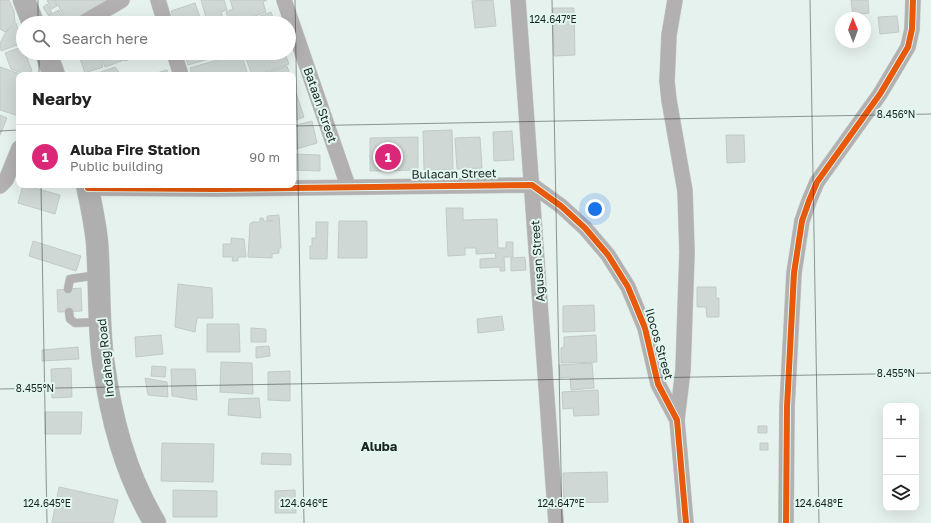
<!DOCTYPE html>
<html lang="en">
<head>
<meta charset="utf-8">
<style>
	body { margin:0; font-family:"Golos Text",sans-serif; background:#f2f2f2; color:#222 }
	.controls { position:absolute; right:12px; bottom:12px; display:grid; overflow:hidden; border-radius:8px; box-shadow:0 4px 16px #0002 }
	.controls button { width:36px; height:36px; display:grid; place-items:center; padding:0; border:0; border-bottom:1px solid #e0e0e0; background:#fff; color:#222; font:20px sans-serif }
	.compass { position:absolute; left:835px; top:12px; width:36px; height:36px; border-radius:50%; background:#fff; box-shadow:0 4px 16px #0002; rotate:359deg }
	.you { position:absolute; left:595px; top:209px; width:14px; height:14px; margin:-10px; border:3px solid #fff; border-radius:50%; background:#1a73e8; box-shadow:0 0 0 6px #1a73e833 }
	.badge { display:grid; place-items:center; width:26px; height:26px; border-radius:50%; background:#db2777; color:#fff; font-size:13px; font-weight:700 }
	.pin { position:absolute; translate:-50% -50%; border:2px solid #fff; box-shadow:0 1px 4px #0006 }
	.list { margin:0; padding:0; list-style:none }
	h2 { display:flex; justify-content:space-between; align-items:center; height:52px; margin:0; padding:0 16px; font-size:17px }
	h2 small { font-size:13px; font-weight:400; color:#767676 }
	.list li { display:grid; grid-template-columns:26px 1fr auto; gap:12px; align-items:center; box-sizing:border-box; height:64px; padding:0 16px; border-top:1px solid #e0e0e0 }
	.list b { display:block; font-size:15px; white-space:nowrap }
	.list p { margin:0; font-size:13px; white-space:nowrap; color:#767676 }
	.list em { font-size:13px; font-style:normal; color:#767676 }
	.icon { flex:none; width:22px; height:22px; fill:none; stroke:currentColor; stroke-width:2; stroke-linecap:round; stroke-linejoin:round }
	.map { position:relative; flex:none; width:931px; height:523px; overflow:hidden }
	.search { position:absolute; background:#fff; box-shadow:0 4px 16px #0002; left:16px; top:16px; width:280px; height:44px; display:flex; align-items:center; gap:10px; box-sizing:border-box; padding:0 14px; border-radius:22px; color:#767676; font-size:15px }
	.panel { position:absolute; background:#fff; box-shadow:0 4px 16px #0002; left:16px; top:72px; width:280px; height:116px; border-radius:8px }
	.map>svg:first-child { display:block }
	.building { fill:#cfd8d5; stroke:#c2cac8 }
	.lines { fill:none; stroke-linecap:round; stroke-linejoin:round }
	.service-casing { stroke:#c2ccc8; stroke-width:9 }
	.minor-casing { stroke:#c2ccc8; stroke-width:16 }
	.secondary-casing { stroke:#c2ccc8; stroke-width:23 }
	.service { stroke:#b3b0b1; stroke-width:8 }
	.minor { stroke:#b3b0b1; stroke-width:15 }
	.secondary { stroke:#b0afb0; stroke-width:22 }
	.cycleway-casing { stroke:#e1f7f0; stroke-width:8 }
	.cycleway { stroke:#e8590c; stroke-width:6 }
	.ticks { fill:none; stroke:#1b2321; stroke-width:1; stroke-opacity:0.45 }
	.labels { text-anchor:middle; stroke-width:4; stroke-linejoin:round; paint-order:stroke }
	.street-label { font-size:12px; fill:#1b2321; stroke:#e1f7f0 }
	.neighbourhood-label { font-size:13px; font-weight:bold; fill:#1b2321; stroke:#e1f7f0 }
	.ticks-label { font-size:10px; text-anchor:middle; fill:#1b2321; stroke:#e1f7f0; stroke-width:4; stroke-linejoin:round; paint-order:stroke }
</style>
</head>
<body>
<div class="map">
<svg width="931" height="523" viewBox="0 0 931 523">
	<rect width="100%" height="100%" fill="#e6f2ee"/>
	<path class="building" d="M0,0H9L14,11L15,22L5,32L0,29Z
		M47,0H54L57,6L51,9Z
		M55,0H107L68,23Z
		M201,0H224L227,10L221,12L224,23H206L207,21Z
		M230,0H267L263,2L266,12L236,23H230L226,12L233,9Z
		M493,0L496,26L475,28L472,1Z
		M851,0H868L869,13L853,15Z
		M195,3L202,23H175L171,11Z
		M47,4L52,13L48,15L43,7Z
		M553,8H574L575,55L554,56Z
		M59,10L66,23H52L48,16Z
		M271,12L275,23H241Z
		M897,16L899,32L880,34L878,17Z
		M16,23L22,43L1,51L0,43L6,32Z
		M22,47L23,53H25L32,71L25,74L11,69L5,53Z
		M83,53H98L103,67L85,73L79,56Z
		M99,53H121L124,60L105,67Z
		M122,53H146L125,61Z
		M184,53H229L188,65Z
		M241,53L248,75H192L190,68Z
		M244,53H285L289,64L257,75H252Z
		M287,66L290,75H261Z
		M0,67L23,75H19V116L0,110Z
		M115,67L121,75H92Z
		M167,70L168,75H150Z
		M296,93L304,117L293,121V94Z
		M0,115L7,118L0,135Z
		M312,121L317,143L293,150V126Z
		M452,130L453,170H424L423,131Z
		M512,131L514,160L494,161L493,132Z
		M726,135H744L745,162L727,163Z
		M418,137V170L370,171V138Z
		M480,137L482,168L457,169L455,138Z
		M293,154L320,155V171L293,170Z
		M23,185L60,195L55,214L18,203Z
		M446,208H463V220L497,219L498,248H506V242H513V257H504L505,271H500V267L480,268V259L496,258L495,253L476,254V248H465V255L448,256Z
		M279,215L281,248H279V253L272,254V258L248,257L250,224L252,222H260V218H263L264,221H273L267,220V216Z
		M339,221H367V258H338Z
		M316,222H328L327,259H310V246H312V238H316Z
		M231,238L244,239L246,257H238V261H232L233,257H223V244H231Z
		M33,241L81,256L76,271L29,256Z
		M525,257L526,270L511,271V258Z
		M178,284L212,288L213,318H197L195,332L175,327Z
		M697,287H716V298H719V317H707L706,307H697Z
		M81,288L82,311L58,312L57,290Z
		M594,305L595,331L563,332V306Z
		M502,316L504,330L478,333L477,319Z
		M207,324H239L240,352H207Z
		M251,328L266,329V342H251Z
		M161,335L163,354L136,357L135,337Z
		M596,335L597,362L561,363V348L564,347V337Z
		M269,346L270,356L256,358V347Z
		M78,347L79,359L42,361V350Z
		M221,362L252,363L253,394L220,392Z
		M592,363L594,388L571,390L570,377L560,378L559,365Z
		M152,366L166,367L165,377L151,376Z
		M71,368L72,397L52,398L51,369Z
		M171,369H195L197,400L172,396Z
		M290,371V401L268,400V372Z
		M145,378L167,382L168,397L148,395Z
		M598,390L599,415L574,416L573,408L563,409L562,392Z
		M259,398L261,418L228,415L229,399Z
		M45,412H82L81,434H45Z
		M758,426H767V433H758Z
		M162,443L214,444L213,482L161,481Z
		M760,443H768V450H760Z
		M262,453L291,454V465L261,464Z
		M607,472L608,502L564,503L563,473Z
		M59,487L118,500L113,523H52Z
		M173,490L217,491V517H173Z
		M295,490L296,513H275V491Z"/>
	<g class="lines">
		<defs>
			<path id="service" d="M68,289L70,279L98,275
				M69,312L70,319L75,323L100,322"/>
			<path id="minor" d="M158,0L165,23
				M284,0L348,186
				M518,0L556,523
				M675,0L669,35L667,81L669,100L685,191L687,252L683,370L677,420
				M83,23L122,0
				M174,53L181,75
				M0,186L6,180L19,148
				M88,188L216,189L532,185L561,206L585,228L608,255L628,287L645,328L658,384L677,420L686,523
				M786,523L787,407L794,273L802,221L809,201L817,182L880,94L908,47L912,29L913,0"/>
			<path id="secondary" d="M24,0L33,23
				M46,53L54,75
				M87,185C91,204 95,222 97,242C100,281 98,321 103,360C111,418 125,473 155,523"/>
		</defs>
		<use href="#service" class="service-casing"/>
		<use href="#minor" class="minor-casing"/>
		<use href="#secondary" class="secondary-casing"/>
		<use href="#service" class="service"/>
		<use href="#minor" class="minor"/>
		<use href="#secondary" class="secondary"/>
		<defs>
			<path id="cycleway" d="M88,188L216,189L532,185L561,206L585,228L608,255L628,287L645,328L658,384L677,420L686,523
				M786,523L787,407L794,273L802,221L809,201L817,182L880,94L908,47L912,29L913,0"/>
		</defs>
		<use href="#cycleway" class="cycleway-casing"/>
		<use href="#cycleway" class="cycleway"/>
	</g>
	<path class="ticks" d="M38,0V23M295,0L304,523M552,0L562,523M810,0L819,523M39,53V75M293,126L931,114M0,131L19,130M41,185L47,523M0,389L931,373"/>
	<g class="labels">
		<g class="street-label">
			<text transform="translate(320 105) rotate(71)" y="4">Bataan Street</text>
			<text transform="translate(454 174) rotate(-1)" y="4">Bulacan Street</text>
			<text transform="translate(538 261) rotate(-94)" y="4">Agusan Street</text>
			<text transform="translate(659 344) rotate(74)" y="4">Ilocos Street</text>
			<text transform="translate(106 358) rotate(-96)" y="4">Indahag Road</text>
		</g>
		<g class="neighbourhood-label">
			<text x="379" y="451">Aluba</text>
		</g>
	</g>
	<g class="ticks-label">
		<text x="553" y="23">124.647°E</text>
		<text x="896" y="118">8.456°N</text>
		<text x="896" y="377">8.455°N</text>
		<text x="35" y="392">8.455°N</text>
		<text x="47" y="507">124.645°E</text>
		<text x="304" y="507">124.646°E</text>
		<text x="561" y="507">124.647°E</text>
		<text x="819" y="507">124.648°E</text>
	</g>
</svg>
<div class="controls">
<button>+</button>
<button>−</button>
<button><svg class="icon" aria-label="layers" viewBox="0 0 24 24"><path d="M12 4l9 5-9 5-9-5zM3 14l9 5 9-5"/></svg></button>
</div>
<svg class="compass" viewBox="-18 -18 36 36"><path d="M0-13l5 13h-10z" fill="#e53935"/><path d="M0 13l5-13h-10z" fill="#767676"/></svg>
<div class="you"></div>
<div class="pin badge" style="left:388px;top:157px">1</div>
<div class="search"><svg class="icon" aria-label="search" viewBox="0 0 24 24"><circle cx="10" cy="10" r="6"/><path d="M15 15l6 6"/></svg>Search here</div>
<section class="panel">
<h2>Nearby<small></small></h2>
<ul class="list">
<li><span class="badge">1</span><div><b>Aluba Fire Station</b><p>Public building</p></div><em>90 m</em></li>
</ul>
</section>
</div>
</body>
</html>
